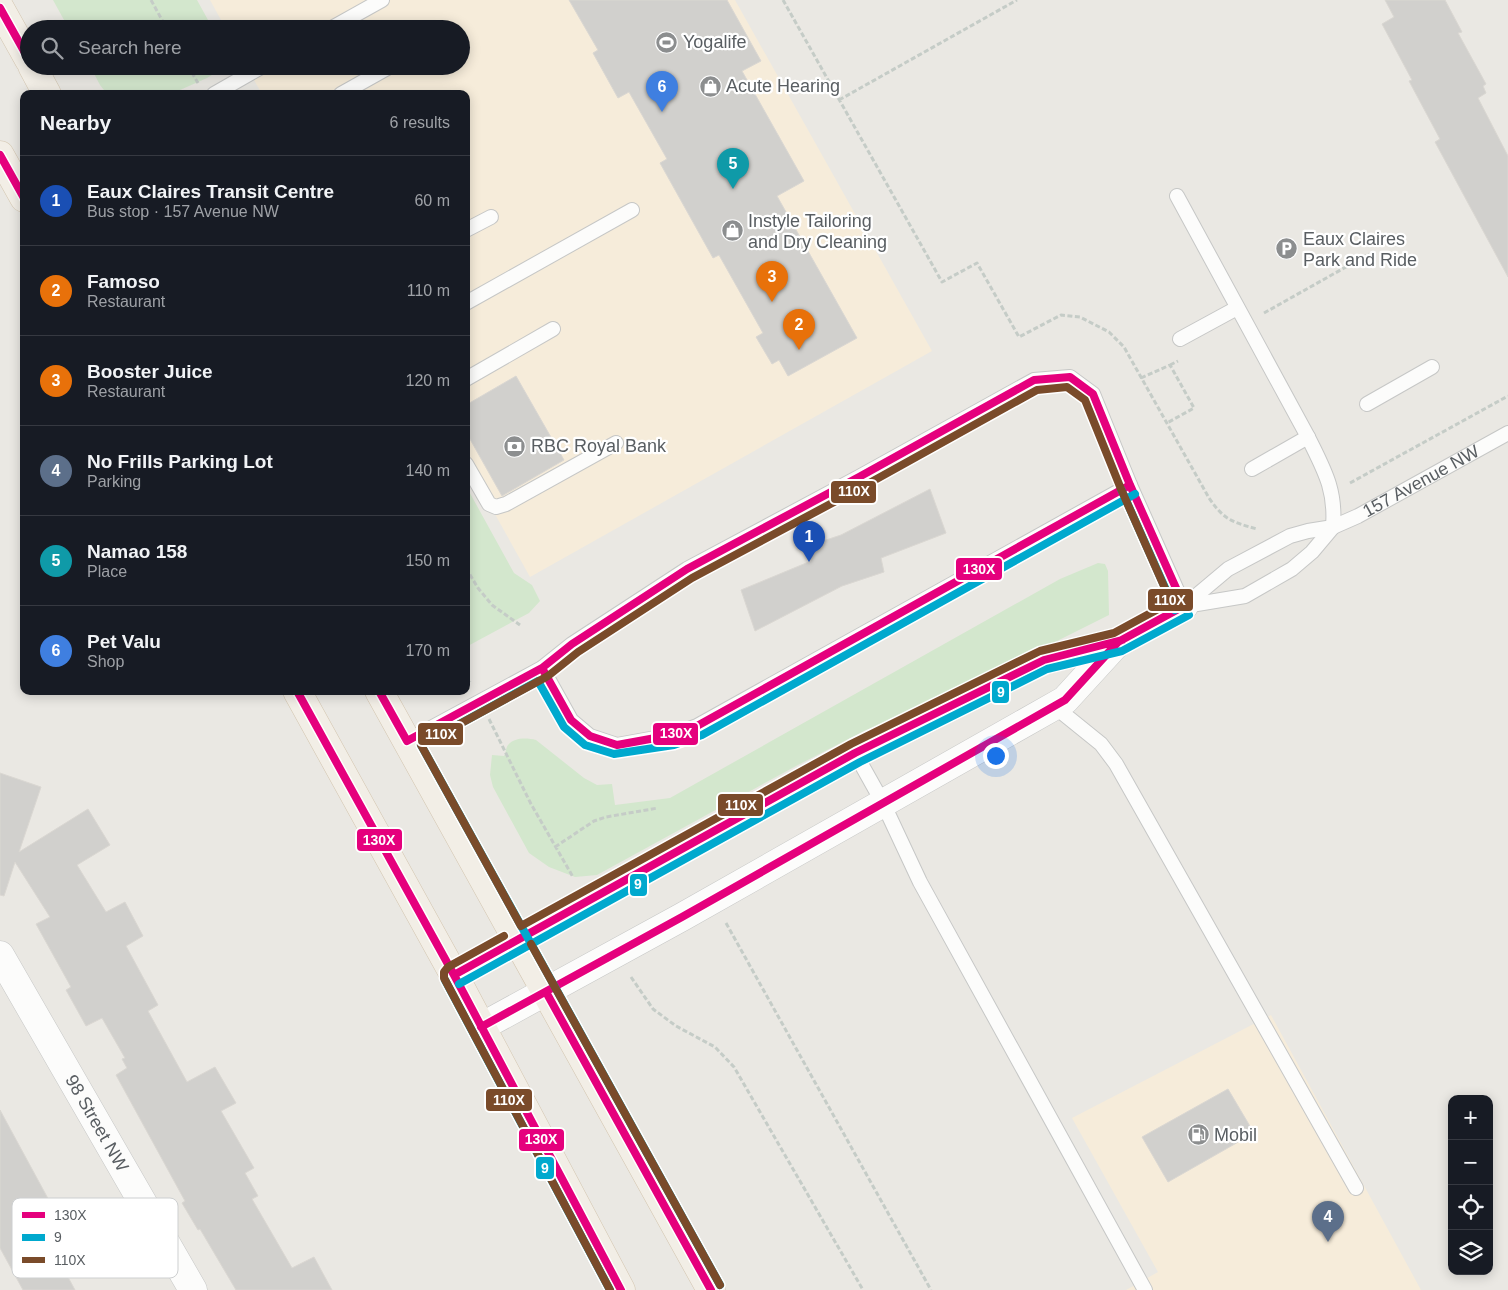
<!DOCTYPE html>
<html lang="en">
<head>
<meta charset="utf-8">
<style>
	body { margin:0; font-family:Arial,sans-serif; background:#242831; color:#f1f3f6 }
	.controls { position:absolute; right:15px; bottom:15px; display:grid; overflow:hidden; border-radius:10px; box-shadow:0 2px 12px #0003 }
	.controls button { width:45px; height:45px; display:grid; place-items:center; padding:0; border:0; border-bottom:1px solid #363941; background:#171b24; color:#f1f3f6; font:25px sans-serif }
	.you { position:absolute; left:995px; top:755px; width:18px; height:18px; margin:-12px; border:4px solid #fff; border-radius:50%; background:#1a73e8; box-shadow:0 0 0 8px #1a73e833 }
	.badge { display:grid; place-items:center; width:32px; height:32px; border-radius:50%; background:#1a73e8; color:#fff; font-size:16px; font-weight:700 }
	.pin { position:absolute; translate:-50% -41px; filter:drop-shadow(0 1px 2px #0008) }
	.pin::after { content:''; position:absolute; top:26px; width:18px; height:15px; background:inherit; clip-path:polygon(0 0,100% 0,50% 100%) }
	.list { margin:0; padding:0; list-style:none }
	h2 { display:flex; justify-content:space-between; align-items:center; height:65px; margin:0; padding:0 20px; font-size:21px }
	h2 small { font-size:16px; font-weight:400; color:#9ea1a6 }
	.list li { display:grid; grid-template-columns:32px 1fr auto; gap:15px; align-items:center; box-sizing:border-box; height:90px; padding:0 20px; border-top:1px solid #363941 }
	.list b { display:block; font-size:19px; white-space:nowrap }
	.list p { margin:0; font-size:16px; white-space:nowrap; color:#9ea1a6 }
	.list em { font-size:16px; font-style:normal; color:#9ea1a6 }
	.icon { flex:none; width:28px; height:28px; fill:none; stroke:currentColor; stroke-width:2; stroke-linecap:round; stroke-linejoin:round }
	.map { position:relative; flex:none; width:1508px; height:1290px; overflow:hidden }
	.search { position:absolute; background:#171b24; box-shadow:0 2px 12px #0003; left:20px; top:20px; width:450px; height:55px; display:flex; align-items:center; gap:12px; box-sizing:border-box; padding:0 18px; border-radius:28px; color:#9ea1a6; font-size:19px }
	.panel { position:absolute; background:#171b24; box-shadow:0 2px 12px #0003; left:20px; top:90px; width:450px; height:605px; border-radius:10px }
	.map>svg:first-child { display:block }
	.commercial { fill:#f6ecda }
	.green { fill:#d3e7cd }
	.building { fill:#d1d0cd; stroke:#dad7d2 }
	.lines { fill:none; stroke-linecap:round; stroke-linejoin:round }
	.service-casing { stroke:#c6c7c6; stroke-width:16 }
	.minor-casing { stroke:#c6c7c6; stroke-width:29 }
	.primary-casing { stroke:#d3c5af; stroke-width:29 }
	.path { stroke:#c5ccc7; stroke-width:3; stroke-dasharray:5 2.5; stroke-linecap:butt }
	.service { stroke:#fcfcfb; stroke-width:14 }
	.minor { stroke:#fcfcfb; stroke-width:28 }
	.primary { stroke:#f2eee6; stroke-width:28 }
	.bus-1-casing { stroke:#fff; stroke-width:11 }
	.bus-2-casing { stroke:#fff; stroke-width:11 }
	.bus-3-casing { stroke:#fff; stroke-width:11 }
	.bus-1 { stroke:#e5007d; stroke-width:8 }
	.bus-2 { stroke:#00a9ce; stroke-width:8 }
	.bus-3 { stroke:#7a4b2a; stroke-width:8 }
	.labels { text-anchor:middle; stroke-width:4.5; stroke-linejoin:round; paint-order:stroke }
	.poi-label { font-size:18px; fill:#595e62; stroke:#fff; text-anchor:start }
	.street-label { font-size:18px; fill:#595e62; stroke:#fff }
	.key { fill:#fff; stroke:#cdcfd0; stroke-width:1 }
	.key-label { font-size:14px; fill:#595e62 }
	.line-badge { stroke:#fff; stroke-width:2 }
	.badge-label { font-size:14px; text-anchor:middle; font-weight:bold; fill:#fff }
</style>
</head>
<body>
<div class="map">
<svg width="1508" height="1290" viewBox="0 0 1508 1290">
	<rect width="100%" height="100%" fill="#eae8e3"/>
	<path class="commercial" d="M210,0H735L932,351L530,577L466,462V94H262L246,66H461V29H226Z
		M1271,1015L1421,1290H1126L1158,1272L1072,1118Z"/>
	<path class="green" d="M53,0H197L213,29H69Z
		M90,66H227L207,78L171,94H107L100,85Z
		M466,486L514,573L532,585L540,601L529,613L466,647Z
		M1098,563L1105,564L1108,571L1109,615L919,710L866,730L796,766L597,875L575,877L549,867L529,853L493,787L490,775L492,755L504,756C506,753 506,747 508,745C515,737 527,738 536,740L584,778L597,785L612,784L615,805L670,798L1060,579Z"/>
	<path class="building" d="M569,0H727L761,61L742,71L804,181L777,196L857,338L788,376L779,360L772,364L756,337L763,333L719,255L713,258L660,163L667,159L629,92L618,98L593,53L598,50Z
		M1385,0H1445L1462,32L1458,33L1486,84L1483,86L1486,93L1478,98L1508,156V277L1435,142L1440,139L1409,81L1412,80L1382,24L1394,17Z
		M516,376L564,460L502,496L466,432V405Z
		M930,489L946,533L881,558L884,572L842,586L755,631L741,590L811,561L805,547L841,535Z
		M0,773L41,787L19,852L88,809L110,845L77,865L106,912L125,902L143,936L126,946L158,1005L148,1011L187,1082L215,1067L236,1103L221,1111L254,1168L245,1173L258,1196L252,1199L292,1268L314,1257L332,1290H236L200,1229L198,1230L182,1203L185,1201L116,1075L127,1068L122,1059L125,1058L102,1018L86,1026L66,990L71,987L36,924L50,917L15,862L4,896L0,895Z
		M1228,1089L1254,1133L1168,1182L1142,1137Z
		M0,1110L64,1228L47,1238L75,1290H23L0,1248Z"/>
	<g class="lines">
		<defs>
			<g id="service">
				<path d="M330,29L382,0"/>
				<path d="M214,94L263,66"/>
				<path d="M341,94L391,66"/>
				<path d="M1177,196L1308,437C1324,470 1336,489 1333,527"/>
				<path d="M466,230L491,217"/>
				<path d="M466,303L632,210"/>
				<path d="M1180,339L1237,308"/>
				<path d="M466,379L553,329"/>
				<path d="M1367,404L1432,367"/>
				<path d="M466,464L489,504L496,507L506,504L616,443"/>
				<path d="M1252,469L1308,437"/>
				<path id="s1" d="M1184,606L1228,569L1290,536L1308,531L1333,527L1358,516L1508,433"/>
				<path d="M1185,606L1245,596L1292,569L1312,552L1333,527"/>
				<path d="M542,668L571,720L590,736L617,745L672,735L697,726L1130,485"/>
				<path d="M1054,706L1101,744L1116,764L1356,1188"/>
				<path d="M407,741L542,668L572,644L687,569L859,477L1034,380L1070,377L1093,394L1130,485L1184,606"/>
				<path d="M855,753L883,803L920,882L1145,1290"/>
			</g>
			<g id="minor">
				<path id="s2" d="M0,955L193,1290"/>
				<path d="M454,975L855,753L1044,660L1118,642L1184,606"/>
				<path d="M481,1027L682,917L1065,700L1118,642"/>
			</g>
			<path id="primary" d="M0,8L29,60
				M32,66L47,94
				M0,155L24,198
				M297,691L454,975L621,1290
				M379,691L711,1290"/>
		</defs>
		<use href="#service" class="service-casing"/>
		<use href="#minor" class="minor-casing"/>
		<use href="#primary" class="primary-casing"/>
		<path class="path" d="M151,0L167,29
			M783,0L942,282L977,263L1019,337L1061,315L1080,317L1109,332L1124,347L1209,498C1224,520 1232,522 1257,529
			M188,66L198,83
			M839,100L1017,0
			M1264,313L1369,254
			M1170,365L1178,361
			M1141,378L1170,365L1194,408L1167,423
			M1350,483L1508,396
			M466,568L478,588L492,605L520,625
			M466,675L470,682
			M489,719L531,804L573,877
			M555,847L594,821L606,817L658,808
			M726,923L931,1290
			M631,977L653,1009L676,1026L715,1047L734,1067L863,1290"/>
		<use href="#service" class="service"/>
		<use href="#minor" class="minor"/>
		<use href="#primary" class="primary"/>
		<defs>
			<path id="bus-1" d="M0,8L29,60
				M0,155L24,198
				M542,668L571,720L590,736L617,745L672,735L697,726L1130,485
				M297,691L454,975L621,1290
				M379,691L407,741L542,668L572,644L687,569L859,477L1034,380L1070,377L1093,394L1130,485L1184,606
				M454,975L855,753L1044,660L1122,640
				M546,992L711,1290
				M481,1027L682,917L1065,700L1118,642L1184,606"/>
			<path id="bus-2" d="M1121,489L1175,610
				M445,980L610,1290
				M459,984L860,762L1047,669L1122,651L1189,615
				M720,1285L421,745L538,681L564,727L585,745L614,754L674,745L702,735L1135,494"/>
			<path id="bus-3" d="M1067,387L1085,400L1121,489L1171,602L1114,633L1040,651L851,744L521,926L421,745L548,676L578,652L692,578L864,486L1037,390Z
				M504,936L448,967L444,972V978L610,1290
				M531,944L720,1285"/>
		</defs>
		<use href="#bus-1" class="bus-1-casing"/>
		<use href="#bus-2" class="bus-2-casing"/>
		<use href="#bus-3" class="bus-3-casing"/>
		<use href="#bus-1" class="bus-1"/>
		<use href="#bus-2" class="bus-2"/>
		<use href="#bus-3" class="bus-3"/>
	</g>
	<defs>
		<symbol id="stadium-disc" viewBox="-11 -11 22 22"><circle r="9.5" fill="#8c8e8f" stroke="#fff"/><path d="M0-5a6.5 5 0 1 0 0 10a6.5 5 0 1 0 0-10ZM-3.5-1.8h7v3.6h-7Z" fill="#fff"/></symbol>
		<symbol id="shop-disc" viewBox="-11 -11 22 22"><circle r="9.5" fill="#8c8e8f" stroke="#fff"/><path d="M-5-2.5h2.3a2.7 3.5 0 0 1 5.4 0H5L5.5 6h-11ZM-1.5-2.5h3a1.5 2.3 0 0 0-3 0Z" fill="#fff"/></symbol>
		<symbol id="parking-disc" viewBox="-11 -11 22 22"><circle r="9.5" fill="#8c8e8f" stroke="#fff"/><path d="M-3.5-5.5H1a3.5 3.5 0 0 1 0 7H-1V5.5H-3.5ZM-1-3.4V-.6H.8a1.4 1.4 0 0 0 0-2.8Z" fill="#fff"/></symbol>
		<symbol id="bank-disc" viewBox="-11 -11 22 22"><circle r="9.5" fill="#8c8e8f" stroke="#fff"/><path d="M-6-4H6V4H-6ZM0-2.3a2.3 2.3 0 1 0 0 4.6a2.3 2.3 0 1 0 0-4.6Z" fill="#fff"/></symbol>
		<symbol id="fuel-disc" viewBox="-11 -11 22 22"><circle r="9.5" fill="#8c8e8f" stroke="#fff"/><path d="M-5.5-6h7V0h2V4h1.3V-2.5L3-4.5l.8-.8L6-3V5H2.5V1h-1V6h-7ZM-4.2-4.7v3.2H.2V-4.7Z" fill="#fff"/></symbol>
	</defs>
	<g fill-rule="evenodd">
		<use href="#stadium-disc" x="654" y="30" width="25" height="25"/>
		<use href="#shop-disc" x="698" y="74" width="25" height="25"/>
		<use href="#shop-disc" x="720" y="218" width="25" height="25"/>
		<use href="#parking-disc" x="1274" y="236" width="25" height="25"/>
		<use href="#bank-disc" x="502" y="434" width="25" height="25"/>
		<use href="#fuel-disc" x="1186" y="1122" width="25" height="25"/>
	</g>
	<g class="labels">
		<g class="poi-label">
			<text x="683" y="48">Yogalife</text>
			<text x="726" y="92">Acute Hearing</text>
			<text x="748" y="227">Instyle Tailoring<tspan x="748" dy="21">and Dry Cleaning</tspan></text>
			<text x="1303" y="245">Eaux Claires<tspan x="1303" dy="21">Park and Ride</tspan></text>
			<text x="531" y="452">RBC Royal Bank</text>
			<text x="1214" y="1141">Mobil</text>
		</g>
		<g class="street-label">
			<text dy="6" stroke="none"><textPath href="#s1" startOffset="271">157 Avenue NW</textPath></text>
			<text dy="6" stroke="none"><textPath href="#s2" startOffset="194">98 Street NW</textPath></text>
		</g>
	</g>
	<rect x="12" y="1198" width="166" height="80" rx="8" class="key"/>
	<rect x="22" y="1212" width="23" height="6" fill="#e5007d"/>
	<rect x="22" y="1234" width="23" height="7" fill="#00a9ce"/>
	<rect x="22" y="1257" width="23" height="6" fill="#7a4b2a"/>
	<g class="key-label">
		<text x="54" y="1220">130X</text>
		<text x="54" y="1242">9</text>
		<text x="54" y="1265">110X</text>
	</g>
	<g class="line-badge">
		<rect x="830" y="480" width="47" height="24" rx="5" fill="#7a4b2a"/>
		<rect x="955" y="557" width="48" height="24" rx="5" fill="#e5007d"/>
		<rect x="1147" y="588" width="47" height="24" rx="5" fill="#7a4b2a"/>
		<rect x="991" y="680" width="19" height="24" rx="5" fill="#00a9ce"/>
		<rect x="652" y="722" width="47" height="24" rx="5" fill="#e5007d"/>
		<rect x="417" y="722" width="47" height="24" rx="5" fill="#7a4b2a"/>
		<rect x="717" y="793" width="47" height="24" rx="5" fill="#7a4b2a"/>
		<rect x="356" y="828" width="47" height="24" rx="5" fill="#e5007d"/>
		<rect x="629" y="873" width="19" height="24" rx="5" fill="#00a9ce"/>
		<rect x="485" y="1088" width="48" height="24" rx="5" fill="#7a4b2a"/>
		<rect x="518" y="1128" width="47" height="24" rx="5" fill="#e5007d"/>
		<rect x="535" y="1156" width="20" height="24" rx="5" fill="#00a9ce"/>
	</g>
	<g class="badge-label">
		<text x="854" y="496">110X</text>
		<text x="979" y="574">130X</text>
		<text x="1170" y="605">110X</text>
		<text x="1001" y="697">9</text>
		<text x="676" y="738">130X</text>
		<text x="441" y="739">110X</text>
		<text x="741" y="810">110X</text>
		<text x="379" y="845">130X</text>
		<text x="638" y="889">9</text>
		<text x="509" y="1105">110X</text>
		<text x="541" y="1144">130X</text>
		<text x="545" y="1173">9</text>
	</g>
</svg>
<div class="controls">
<button>+</button>
<button>−</button>
<button><svg class="icon" aria-label="locate" viewBox="0 0 24 24"><circle cx="12" cy="12" r="6"/><path d="M12 2v4M12 18v4M2 12h4M18 12h4"/></svg></button>
<button><svg class="icon" aria-label="layers" viewBox="0 0 24 24"><path d="M12 4l9 5-9 5-9-5zM3 14l9 5 9-5"/></svg></button>
</div>
<div class="you"></div>
<div class="pin badge" style="left:809px;top:562px;background:#1a4fb4">1</div>
<div class="pin badge" style="left:799px;top:350px;background:#e8710a">2</div>
<div class="pin badge" style="left:772px;top:302px;background:#e8710a">3</div>
<div class="pin badge" style="left:1328px;top:1242px;background:#5c6f8a">4</div>
<div class="pin badge" style="left:733px;top:189px;background:#0f9aa8">5</div>
<div class="pin badge" style="left:662px;top:112px;background:#3f7fe0">6</div>
<div class="search"><svg class="icon" aria-label="search" viewBox="0 0 24 24"><circle cx="10" cy="10" r="6"/><path d="M15 15l6 6"/></svg>Search here</div>
<section class="panel">
<h2>Nearby<small>6 results</small></h2>
<ul class="list">
<li><span class="badge" style="background:#1a4fb4">1</span><div><b>Eaux Claires Transit Centre</b><p>Bus stop · 157 Avenue NW</p></div><em>60 m</em></li>
<li><span class="badge" style="background:#e8710a">2</span><div><b>Famoso</b><p>Restaurant</p></div><em>110 m</em></li>
<li><span class="badge" style="background:#e8710a">3</span><div><b>Booster Juice</b><p>Restaurant</p></div><em>120 m</em></li>
<li><span class="badge" style="background:#5c6f8a">4</span><div><b>No Frills Parking Lot</b><p>Parking</p></div><em>140 m</em></li>
<li><span class="badge" style="background:#0f9aa8">5</span><div><b>Namao 158</b><p>Place</p></div><em>150 m</em></li>
<li><span class="badge" style="background:#3f7fe0">6</span><div><b>Pet Valu</b><p>Shop</p></div><em>170 m</em></li>
</ul>
</section>
</div>
</body>
</html>
